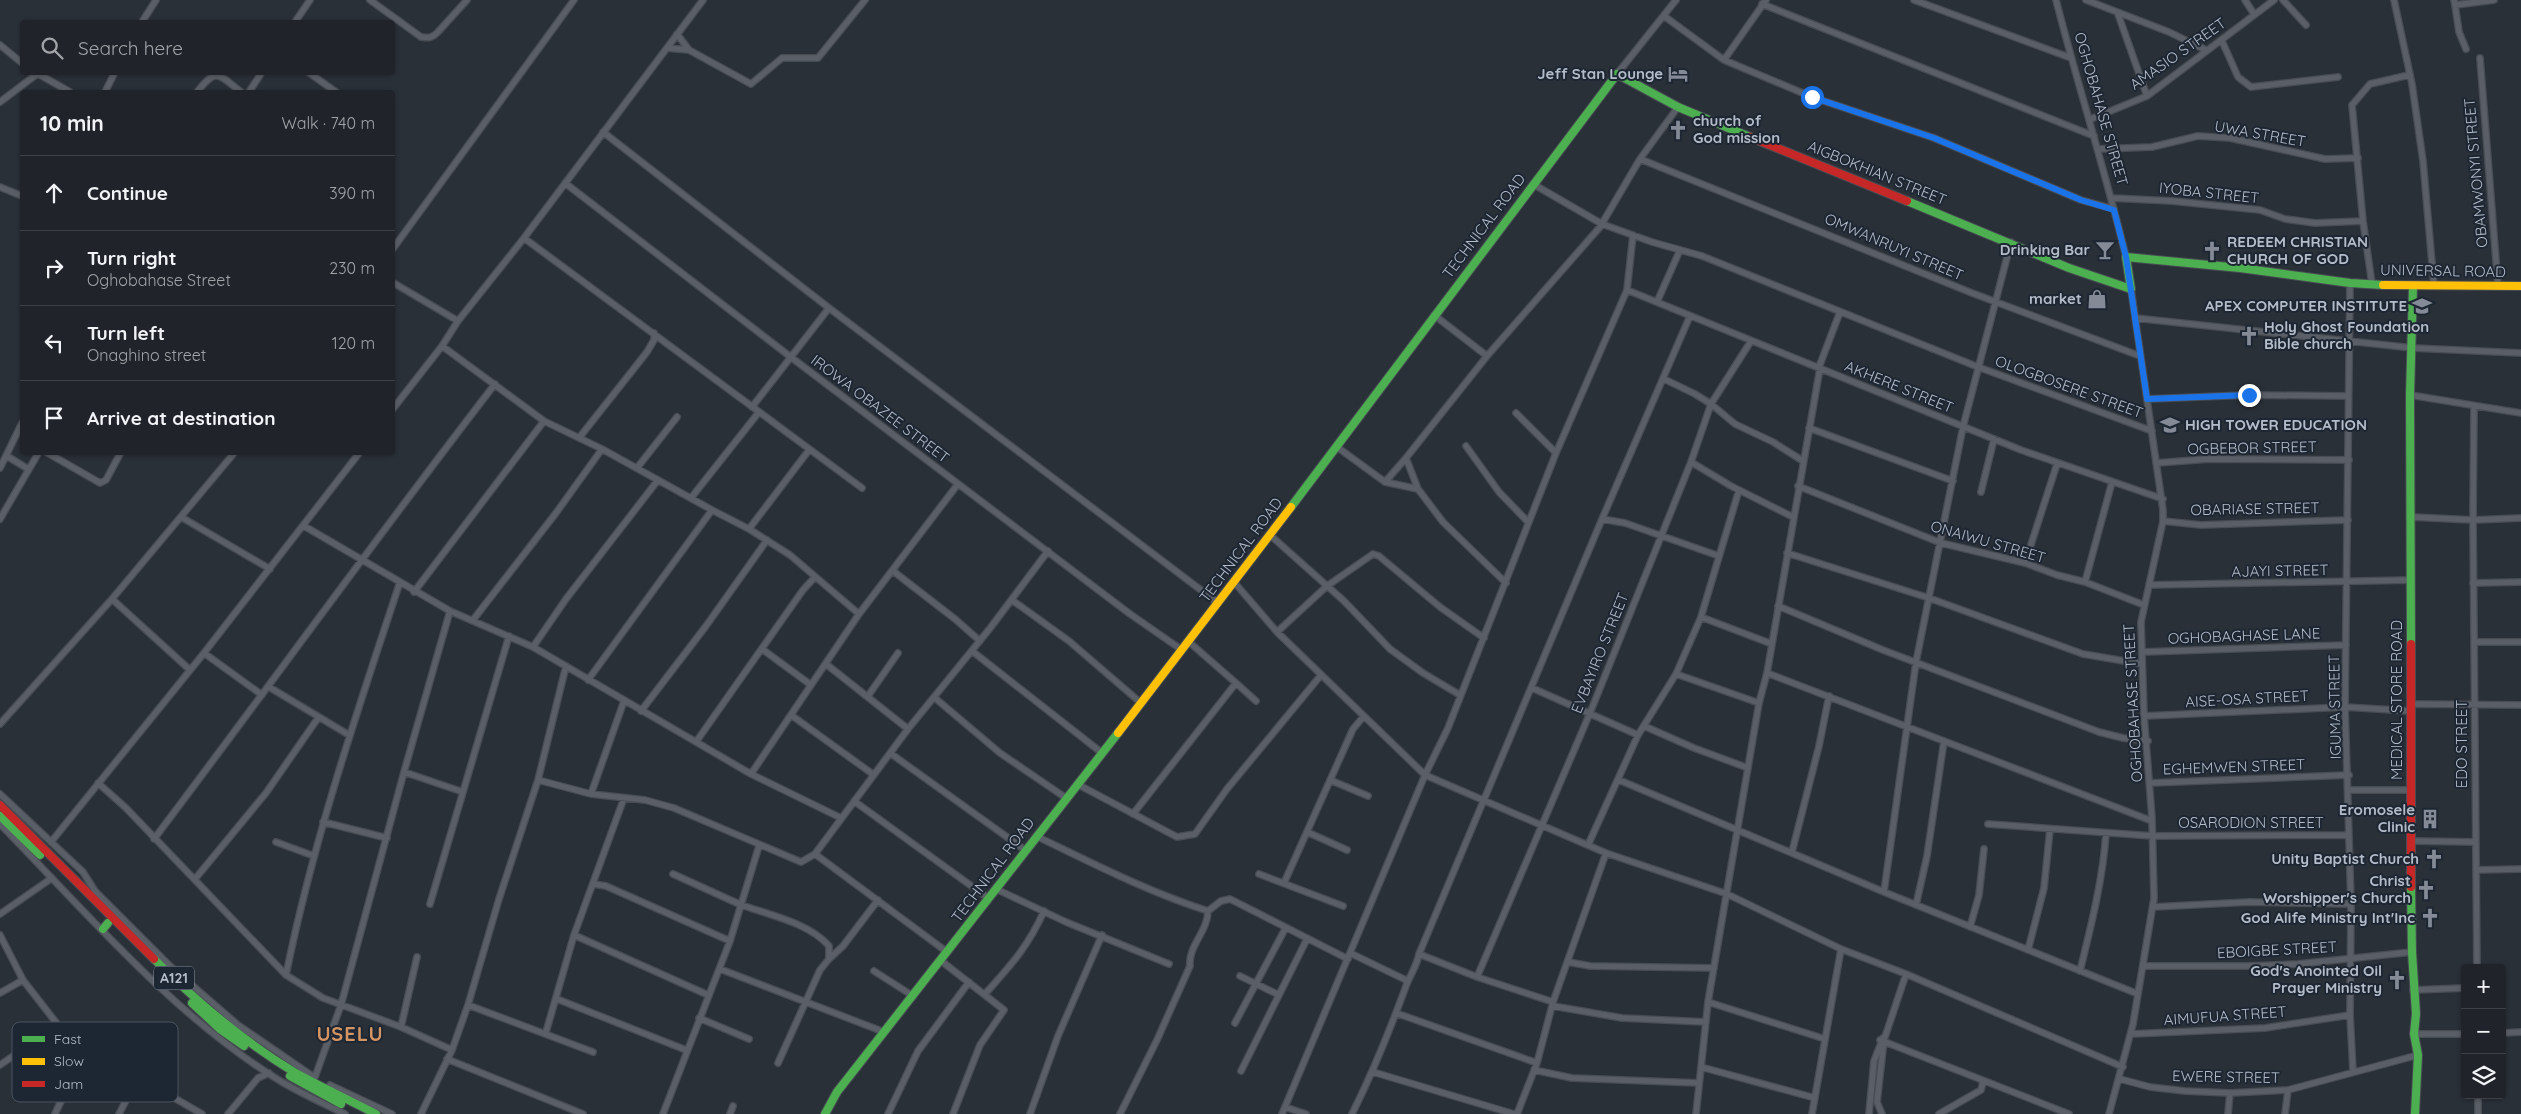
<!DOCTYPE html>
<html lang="en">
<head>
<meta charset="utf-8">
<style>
	body { margin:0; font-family:Quicksand,sans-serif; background:#2d3036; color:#f1f3f6 }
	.controls { position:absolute; right:15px; bottom:15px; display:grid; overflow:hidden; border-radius:5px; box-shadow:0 1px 4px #0004 }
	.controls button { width:45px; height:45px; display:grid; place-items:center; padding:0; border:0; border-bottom:1px solid #3d4147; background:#20242a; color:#f1f3f6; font:25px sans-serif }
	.stop { position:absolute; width:15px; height:15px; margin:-11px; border:4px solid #1a73e8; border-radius:50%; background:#fff }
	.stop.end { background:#1a73e8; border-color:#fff; box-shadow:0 1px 5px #0008 }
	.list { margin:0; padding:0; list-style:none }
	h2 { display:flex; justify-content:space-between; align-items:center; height:65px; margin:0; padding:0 20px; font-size:21px }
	h2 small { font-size:16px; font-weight:400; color:#a2a4a8 }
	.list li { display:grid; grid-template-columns:32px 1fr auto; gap:15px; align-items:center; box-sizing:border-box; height:75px; padding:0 20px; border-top:1px solid #3d4147 }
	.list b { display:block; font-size:19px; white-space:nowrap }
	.list p { margin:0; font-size:16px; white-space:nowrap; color:#a2a4a8 }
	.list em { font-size:16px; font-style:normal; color:#a2a4a8 }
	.icon { flex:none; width:28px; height:28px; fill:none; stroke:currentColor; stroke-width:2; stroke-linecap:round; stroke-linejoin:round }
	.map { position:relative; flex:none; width:2521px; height:1114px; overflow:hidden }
	.search { position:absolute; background:#20242a; box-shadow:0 1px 4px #0004; left:20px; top:20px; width:375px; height:55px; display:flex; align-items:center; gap:12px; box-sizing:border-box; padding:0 18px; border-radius:5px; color:#a2a4a8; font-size:19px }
	.panel { position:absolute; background:#20242a; box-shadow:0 1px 4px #0004; left:20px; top:90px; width:375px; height:365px; border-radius:5px }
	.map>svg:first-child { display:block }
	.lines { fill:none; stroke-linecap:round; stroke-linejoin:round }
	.street-casing { stroke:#484c53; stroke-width:8 }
	.fast-casing { stroke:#484c53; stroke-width:10 }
	.slow-casing { stroke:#484c53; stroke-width:10 }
	.jam-casing { stroke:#484c53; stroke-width:10 }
	.street { stroke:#5a5e66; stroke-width:5.5 }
	.fast { stroke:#4caf50; stroke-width:8 }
	.slow { stroke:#ffc107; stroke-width:8 }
	.jam { stroke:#c62828; stroke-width:8 }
	.route { stroke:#1a73e8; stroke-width:6 }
	.labels { text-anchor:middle; stroke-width:4; stroke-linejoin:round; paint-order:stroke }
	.shield { fill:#1d2633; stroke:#878f9c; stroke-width:1 }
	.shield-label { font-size:14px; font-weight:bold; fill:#b4bcc9 }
	.street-label { font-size:15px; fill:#b4bcc9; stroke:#1d2633 }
	.poi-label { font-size:15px; font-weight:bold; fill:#b4bcc9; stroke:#1d2633; text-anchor:end }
	.district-label { font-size:20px; font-weight:bold; letter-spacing:1px; fill:#d59563; stroke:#1d2633 }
	.key { fill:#1d2633; stroke:#4a5360; stroke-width:1 }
	.key-label { font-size:14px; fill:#b4bcc9 }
</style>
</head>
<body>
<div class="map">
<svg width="2521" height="1114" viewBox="0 0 2521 1114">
	<rect width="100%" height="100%" fill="#2a3038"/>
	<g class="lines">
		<defs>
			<path id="street" d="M370,0L421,37C429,38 432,38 437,33L467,0
				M1914,0L2071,58
				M2056,0C2078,86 2105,170 2126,257
				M2086,0L2169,32L2206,50
				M2245,0L2254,14
				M2283,0L2306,25
				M2394,0L2412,84L2423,161L2434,286
				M2454,0L2455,5L2494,0
				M1762,4L2094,136
				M2455,5L2459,32L2466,49
				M2118,14L2147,96
				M1664,16L1724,60L1812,97L1934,138L2081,200L2114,209
				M142,22L156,0
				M295,22L310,0
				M677,34L689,50L751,84L782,58H818L865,0
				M2222,41L2238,77L2251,87L2338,77
				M0,45L22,63
				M667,48L689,50
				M2480,58L2498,286
				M1724,60L1766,0
				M35,72L70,92
				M308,72L336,92
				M1617,74L1676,0
				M105,92L115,72
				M197,92C217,67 218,74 241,92
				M249,92L262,72
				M0,102L37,74
				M2091,119L2147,96L2274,0
				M603,132L829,308L1218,603
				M2099,149L2152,147L2198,136L2230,138L2325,159L2358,158
				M1640,159L1972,293L2140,356
				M565,183L792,358L1130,614L1182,650
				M1533,184L1602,224L1652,242L1702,256L1978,367L2152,431
				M0,187L22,196
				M2112,198L2172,201L2260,210L2285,219L2315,223L2363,221
				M524,238L862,488
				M392,250L574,0
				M392,282L458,321
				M2350,283L2345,707L2351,904L2350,1015L2353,1071
				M2372,284L2363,221L2352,105L2370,84L2409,75
				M1627,290L2021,450L2163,499
				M1657,302L1680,250
				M1434,315L1487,356
				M2135,318L2413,348L2521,353
				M442,346L544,421L602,449L712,510L749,529L790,555L859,614
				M1819,367L1840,312
				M1664,379L1695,394L1711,404L1735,424L1773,442L1803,461
				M2410,395L2521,413
				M2147,399L2249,395L2348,396
				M752,407L829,308
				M2474,407L2473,520L2477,968
				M392,410L442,346L458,321L524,238L703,0
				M1516,413L1556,453
				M1809,428L1953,481
				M579,438L647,352L654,340V333
				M1466,446L1499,492L1528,522
				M1337,447L1385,482
				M46,452L100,483L106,480L121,452
				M7,456L28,469
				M1406,458L1385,482L1418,489
				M1691,462L1731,486L1793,517
				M2156,463L2209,459L2349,460
				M0,468L22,423
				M637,468L677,417
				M1798,486L1941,543L2025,563L2057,575L2085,582L2144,605
				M1981,492L1994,439
				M691,498L759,412
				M181,517L270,569
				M2412,517L2473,520L2521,518
				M0,519L39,452
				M1602,519L1625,523L1719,556
				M2163,521L2201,525L2348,520
				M304,526L450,611L533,647L751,774L841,818
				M749,529L809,450
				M1270,535L1344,601L1390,649L1423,673L1460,695
				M1787,553L1929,598L2083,654L2142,664
				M2025,563L2057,464
				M893,571L955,619L980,641
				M1234,582L1277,632L1425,775L1606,853
				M2085,582L2112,482
				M1506,583L1443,522L1418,489L1406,458L1487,356L1600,227L1640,159L1678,107
				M2473,583L2521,582
				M2149,585L2411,580
				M414,592L544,421
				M112,599L190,670
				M1012,600L1069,641L1141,703
				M1778,606L1883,650L2099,732L2123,738L2148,741
				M1701,617L1772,644
				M473,620L556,513L602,449
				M1277,632L1327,586L1373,554L1379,556L1440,607L1484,638
				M2474,642H2521
				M533,647L566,599L658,480
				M762,649L811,685
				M972,651L1102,753
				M2143,652L2346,645
				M204,653L262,695
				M826,664L908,729
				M1767,673L2152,821
				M1676,674L1759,703
				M588,680L712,510
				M1236,683L1256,701
				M269,687L349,735
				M1532,688L1638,735
				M868,696L898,653
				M935,698L1000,753L1066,798
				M2411,704L2521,705
				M641,711L706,626L767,540
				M791,715L874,775
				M2144,716L2345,707L2410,711
				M0,724L112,599L235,452
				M1644,726L1694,748L1748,768
				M696,742L803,590L815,577
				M890,753L1025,850
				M404,772L463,792
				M751,774L859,614L958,484
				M538,780L591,794L645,800L674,808L801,862L815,854L908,729L991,627L1048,551
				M1330,780L1368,796
				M1619,780L1884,892L2138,994
				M98,783L126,808L286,975L323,998L401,1027L452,1050
				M2150,783L2349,775
				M1077,784L1177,837L1195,834L1227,789L1321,675
				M2349,790H2411
				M0,794L83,872L95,891L171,967L238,1025L311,1075
				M591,794L624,701
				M854,801L988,898
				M1133,814L1236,683L1189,642
				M323,822L387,838
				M0,824C86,912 172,1014 277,1079C298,1092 322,1103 345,1114
				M1988,824L2153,836L2349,835
				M1307,832L1347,850
				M1036,836C1092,863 1148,892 1208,911L1221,901L1230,899L1348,959
				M154,839C268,688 379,534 495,384
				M2412,841L2475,842
				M51,842L204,653L360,452
				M276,842L314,856
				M1588,845L1638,735L1676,674L1701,617L1739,490
				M1792,852L1819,746L1829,696
				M815,854L947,952
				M2476,870L2521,869
				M673,874C695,884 717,894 739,904C768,915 808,922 829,946V959L820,970L778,1063
				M1259,874L1343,906
				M195,879L266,793L318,718
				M1284,883L1353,729L1364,716
				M594,884L606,886L730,941
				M996,889L1066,922L1169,964
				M1884,892L1916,662L1963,427L2011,242
				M430,904L509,636
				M1916,905L1927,856L1944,741
				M2153,907L2249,902L2351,904
				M0,914L52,878
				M1970,927L1979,895L1984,849
				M0,935L23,980L58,1025L88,1043L138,1077L202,1114
				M574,935L708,995
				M2028,950L2044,888L2050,829
				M1350,953L1408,981
				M1419,954L1477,977L1553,1002
				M829,959L843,946L878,900
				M940,960L1004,1010L980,1045L953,1114
				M1568,962L1590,966L1714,968
				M2143,966H2248L2298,964L2412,952
				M720,969L884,1032
				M874,971L913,996
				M2080,971C2091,926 2103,879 2106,833
				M286,975C313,841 357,712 400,582
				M1240,976L1279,995
				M1477,977L1590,713L1691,462L1711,404L1751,341
				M2413,990L2465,988
				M0,993L23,980
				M985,994C1010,966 1028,947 1044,911
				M557,999L686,1050
				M1708,1002L1825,1039
				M468,1005L593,1052
				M1553,1006L1622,1018L1706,1022
				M1396,1013L1537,1063
				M699,1018L749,1039
				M1235,1023L1285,929
				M401,1027L417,957
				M546,1032L574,935L624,798
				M2502,1033L2521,1032
				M2131,1034L2265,1028L2350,1015
				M2414,1034H2465
				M1880,1040L2069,1114
				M447,1059L583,1114
				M0,1065L58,1025
				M1701,1067L1815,1098
				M1534,1070L1572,1078L1699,1083
				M1241,1071L1307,939
				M1373,1072L1514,1114
				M315,1077L341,1005L404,772L450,611
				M2120,1079L2150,1087L2185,1091L2230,1093L2288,1090L2418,1055
				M330,1085L392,1114
				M2478,1095V1114
				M1285,1107L1306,1114
				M55,1114L88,1043
				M119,1114L138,1077
				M228,1114L258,1078L269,1073
				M421,1114L452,1050L468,1005L499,899L538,780L566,666
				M663,1114L730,941L759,846
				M730,1114L733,1106
				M888,1114L918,1051L969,982
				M1030,1114L1058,1036L1102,935
				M1120,1114L1157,1040L1190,966C1188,946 1208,931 1208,911
				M1282,1114L1425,775L1448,728L1556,453L1627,290L1633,235
				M1352,1114C1373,1072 1390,1030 1406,986C1410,975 1417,966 1419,954L1602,519L1690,316
				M1517,1114L1537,1063L1553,1002L1606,853L1727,894L1841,949L1906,974L2123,1067
				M1696,1114L1708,1002L1759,703L1767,673L1820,368
				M1812,1114L1841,949
				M1869,1114L1874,1061L1883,1038
				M1882,1114L1877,1102L1884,1040L1906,974
				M1939,1114L1981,1090L1983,1082
				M2109,1114L2133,1024L2154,898L2152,818L2144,716L2141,622L2163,521V510L2131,289
				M2228,1114L2230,1093
				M2285,1114L2288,1090"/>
			<path id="fast" d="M1907,201L2069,268L2131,289L2126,257L2240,268L2350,283L2383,285
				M1291,507L1617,74L1678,107L1750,137
				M2411,644L2410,395L2413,286
				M0,816L40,855
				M2411,887L2412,952L2416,1014L2414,1034L2418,1055L2415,1114
				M103,929L108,923
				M154,959C196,1001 243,1041 294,1072C321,1087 349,1100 376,1114
				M192,1003L221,1030L244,1046
				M290,1076L341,1104
				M825,1114L837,1092L1118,733"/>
			<path id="slow" d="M2383,285L2521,286
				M1118,733L1291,507"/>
			<path id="jam" d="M1750,137L1907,201
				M2411,644V887
				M0,805L154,959"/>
		</defs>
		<use href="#street" class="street-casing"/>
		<use href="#fast" class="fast-casing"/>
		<use href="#slow" class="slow-casing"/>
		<use href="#jam" class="jam-casing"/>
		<use href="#street" class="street"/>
		<use href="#fast" class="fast"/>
		<use href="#slow" class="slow"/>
		<use href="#jam" class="jam"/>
	</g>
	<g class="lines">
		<path class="route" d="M1812,97L1934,138L2081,200L2114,210L2126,257L2147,399L2249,395"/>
	</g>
	<defs>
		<symbol id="hotel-bare" viewBox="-9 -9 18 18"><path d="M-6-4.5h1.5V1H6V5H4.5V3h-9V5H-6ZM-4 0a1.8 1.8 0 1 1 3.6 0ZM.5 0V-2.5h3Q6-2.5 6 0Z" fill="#848b96" stroke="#1d2633" stroke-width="2.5" paint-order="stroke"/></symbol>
		<symbol id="church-bare" viewBox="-9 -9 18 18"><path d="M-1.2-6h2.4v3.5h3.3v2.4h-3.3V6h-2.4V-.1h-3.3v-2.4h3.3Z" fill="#848b96" stroke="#1d2633" stroke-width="2.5" paint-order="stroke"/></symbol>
		<symbol id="bar-bare" viewBox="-9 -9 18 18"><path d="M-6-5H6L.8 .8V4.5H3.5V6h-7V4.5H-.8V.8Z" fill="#848b96" stroke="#1d2633" stroke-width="2.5" paint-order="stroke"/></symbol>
		<symbol id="shop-bare" viewBox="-9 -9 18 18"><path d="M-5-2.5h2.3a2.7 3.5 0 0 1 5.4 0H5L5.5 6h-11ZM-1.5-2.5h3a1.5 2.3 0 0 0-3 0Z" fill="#848b96" stroke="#1d2633" stroke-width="2.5" paint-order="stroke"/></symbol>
		<symbol id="school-bare" viewBox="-9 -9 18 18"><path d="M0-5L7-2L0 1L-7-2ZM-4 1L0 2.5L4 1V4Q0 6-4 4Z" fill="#848b96" stroke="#1d2633" stroke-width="2.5" paint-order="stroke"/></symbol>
		<symbol id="building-bare" viewBox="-9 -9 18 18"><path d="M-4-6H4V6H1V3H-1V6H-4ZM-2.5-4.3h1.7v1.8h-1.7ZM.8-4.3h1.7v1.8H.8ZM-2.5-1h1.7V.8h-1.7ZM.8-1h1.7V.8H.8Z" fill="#848b96" stroke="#1d2633" stroke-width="2.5" paint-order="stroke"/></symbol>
	</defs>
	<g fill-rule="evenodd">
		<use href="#hotel-bare" x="1664" y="60" width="28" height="28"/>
		<use href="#church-bare" x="1664" y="116" width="28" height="28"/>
		<use href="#bar-bare" x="2091" y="236" width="28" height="28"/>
		<use href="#church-bare" x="2198" y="237" width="28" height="28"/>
		<use href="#shop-bare" x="2083" y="285" width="28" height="28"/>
		<use href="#school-bare" x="2408" y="292" width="28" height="28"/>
		<use href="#church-bare" x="2235" y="322" width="28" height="28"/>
		<use href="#school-bare" x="2156" y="411" width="28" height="28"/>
		<use href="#building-bare" x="2416" y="805" width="28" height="28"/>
		<use href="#church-bare" x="2420" y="845" width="28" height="28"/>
		<use href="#church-bare" x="2412" y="876" width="28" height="28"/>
		<use href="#church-bare" x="2416" y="904" width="28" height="28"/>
		<use href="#church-bare" x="2383" y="966" width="28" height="28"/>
	</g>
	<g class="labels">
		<rect class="shield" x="154" y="966.5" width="40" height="23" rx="4"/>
		<g class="shield-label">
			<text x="174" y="983">A121</text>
		</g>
		<g class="street-label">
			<text transform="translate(2178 54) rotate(-35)" y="5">AMASIO STREET</text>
			<text transform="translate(2101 109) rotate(74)" y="5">OGHOBAHASE STREET</text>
			<text transform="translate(2260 134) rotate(10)" y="5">UWA STREET</text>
			<text transform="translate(1877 173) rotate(22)" y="5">AIGBOKHIAN STREET</text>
			<text transform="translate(2476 173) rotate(-95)" y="5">OBAMWONYI STREET</text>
			<text transform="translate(2209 193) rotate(6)" y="5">IYOBA STREET</text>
			<text transform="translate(1484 226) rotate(-53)" y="5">TECHNICAL ROAD</text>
			<text transform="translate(1894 247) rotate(23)" y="5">OMWANRUYI STREET</text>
			<text transform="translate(2443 271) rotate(1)" y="5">UNIVERSAL ROAD</text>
			<text transform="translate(1899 387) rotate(22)" y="5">AKHERE STREET</text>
			<text transform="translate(2069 387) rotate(20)" y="5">OLOGBOSERE STREET</text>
			<text transform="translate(880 409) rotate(37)" y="5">IROWA OBAZEE STREET</text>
			<text transform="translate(2252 448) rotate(-1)" y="5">OGBEBOR STREET</text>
			<text transform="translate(2255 509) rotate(-1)" y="5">OBARIASE STREET</text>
			<text transform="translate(1988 542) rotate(16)" y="5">ONAIWU STREET</text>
			<text transform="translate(1241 550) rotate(-53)" y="5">TECHNICAL ROAD</text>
			<text transform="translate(2280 571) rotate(-1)" y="5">AJAYI STREET</text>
			<text transform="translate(2244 636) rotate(-2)" y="5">OGHOBAGHASE LANE</text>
			<text transform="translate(1600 653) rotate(-68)" y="5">EVBAYIRO STREET</text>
			<text transform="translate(2247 699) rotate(-3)" y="5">AISE-OSA STREET</text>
			<text transform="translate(2397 700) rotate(-90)" y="5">MEDICAL STORE ROAD</text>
			<text transform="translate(2133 703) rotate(-93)" y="5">OGHOBAHASE STREET</text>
			<text transform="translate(2335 707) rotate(-91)" y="5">IGUMA STREET</text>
			<text transform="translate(2462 744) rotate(-90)" y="5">EDO STREET</text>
			<text transform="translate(2234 767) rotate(-2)" y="5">EGHEMWEN STREET</text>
			<text x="2251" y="828">OSARODION STREET</text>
			<text transform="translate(993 870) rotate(-53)" y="5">TECHNICAL ROAD</text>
			<text transform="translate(2277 950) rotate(-3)" y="5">EBOIGBE STREET</text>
			<text transform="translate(2225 1016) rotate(-4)" y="5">AIMUFUA STREET</text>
			<text transform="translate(2226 1077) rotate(1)" y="5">EWERE STREET</text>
		</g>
		<g class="poi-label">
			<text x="1663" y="79">Jeff Stan Lounge</text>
			<text x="1693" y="126" text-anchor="start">church of<tspan x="1693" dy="17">God mission</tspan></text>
			<text x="2227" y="247" text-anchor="start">REDEEM CHRISTIAN<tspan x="2227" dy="17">CHURCH OF GOD</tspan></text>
			<text x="2090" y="255">Drinking Bar</text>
			<text x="2082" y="304">market</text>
			<text x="2407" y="311">APEX COMPUTER INSTITUTE</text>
			<text x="2264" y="332" text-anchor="start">Holy Ghost Foundation<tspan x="2264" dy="17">Bible church</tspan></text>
			<text x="2185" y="430" text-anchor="start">HIGH TOWER EDUCATION</text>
			<text x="2415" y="815">Eromosele<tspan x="2415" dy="17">Clinic</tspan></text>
			<text x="2419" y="864">Unity Baptist Church</text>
			<text x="2411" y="886">Christ<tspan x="2411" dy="17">Worshipper's Church</tspan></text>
			<text x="2415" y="923">God Alife Ministry Int'Inc</text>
			<text x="2382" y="976">God's Anointed Oil<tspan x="2382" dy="17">Prayer Ministry</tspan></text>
		</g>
		<g class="district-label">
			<text x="350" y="1041">USELU</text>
		</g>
	</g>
	<rect x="12" y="1022" width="166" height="80" rx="8" class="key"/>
	<rect x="22" y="1036" width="23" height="6" fill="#4caf50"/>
	<rect x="22" y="1058" width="23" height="7" fill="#ffc107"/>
	<rect x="22" y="1081" width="23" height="6" fill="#c62828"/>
	<g class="key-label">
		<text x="54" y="1044">Fast</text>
		<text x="54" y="1066">Slow</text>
		<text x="54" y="1089">Jam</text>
	</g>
</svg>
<div class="controls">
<button>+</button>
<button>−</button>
<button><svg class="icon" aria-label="layers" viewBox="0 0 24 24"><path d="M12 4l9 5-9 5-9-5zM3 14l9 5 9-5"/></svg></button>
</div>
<div class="stop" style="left:1812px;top:97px"></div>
<div class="stop end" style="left:2249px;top:395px"></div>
<div class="search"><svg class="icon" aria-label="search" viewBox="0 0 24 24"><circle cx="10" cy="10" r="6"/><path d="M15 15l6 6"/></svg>Search here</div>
<section class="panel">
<h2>10 min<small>Walk · 740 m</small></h2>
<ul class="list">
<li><svg class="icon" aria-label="ahead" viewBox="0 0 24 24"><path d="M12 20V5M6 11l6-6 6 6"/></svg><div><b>Continue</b></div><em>390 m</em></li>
<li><svg class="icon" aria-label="right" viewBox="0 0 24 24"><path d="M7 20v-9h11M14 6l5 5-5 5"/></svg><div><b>Turn right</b><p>Oghobahase Street</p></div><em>230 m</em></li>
<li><svg class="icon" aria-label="left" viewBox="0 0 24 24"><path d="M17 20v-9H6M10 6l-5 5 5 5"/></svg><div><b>Turn left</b><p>Onaghino street</p></div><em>120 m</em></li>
<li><svg class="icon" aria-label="arrive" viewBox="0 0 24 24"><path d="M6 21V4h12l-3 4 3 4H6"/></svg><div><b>Arrive at destination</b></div></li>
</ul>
</section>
</div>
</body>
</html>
